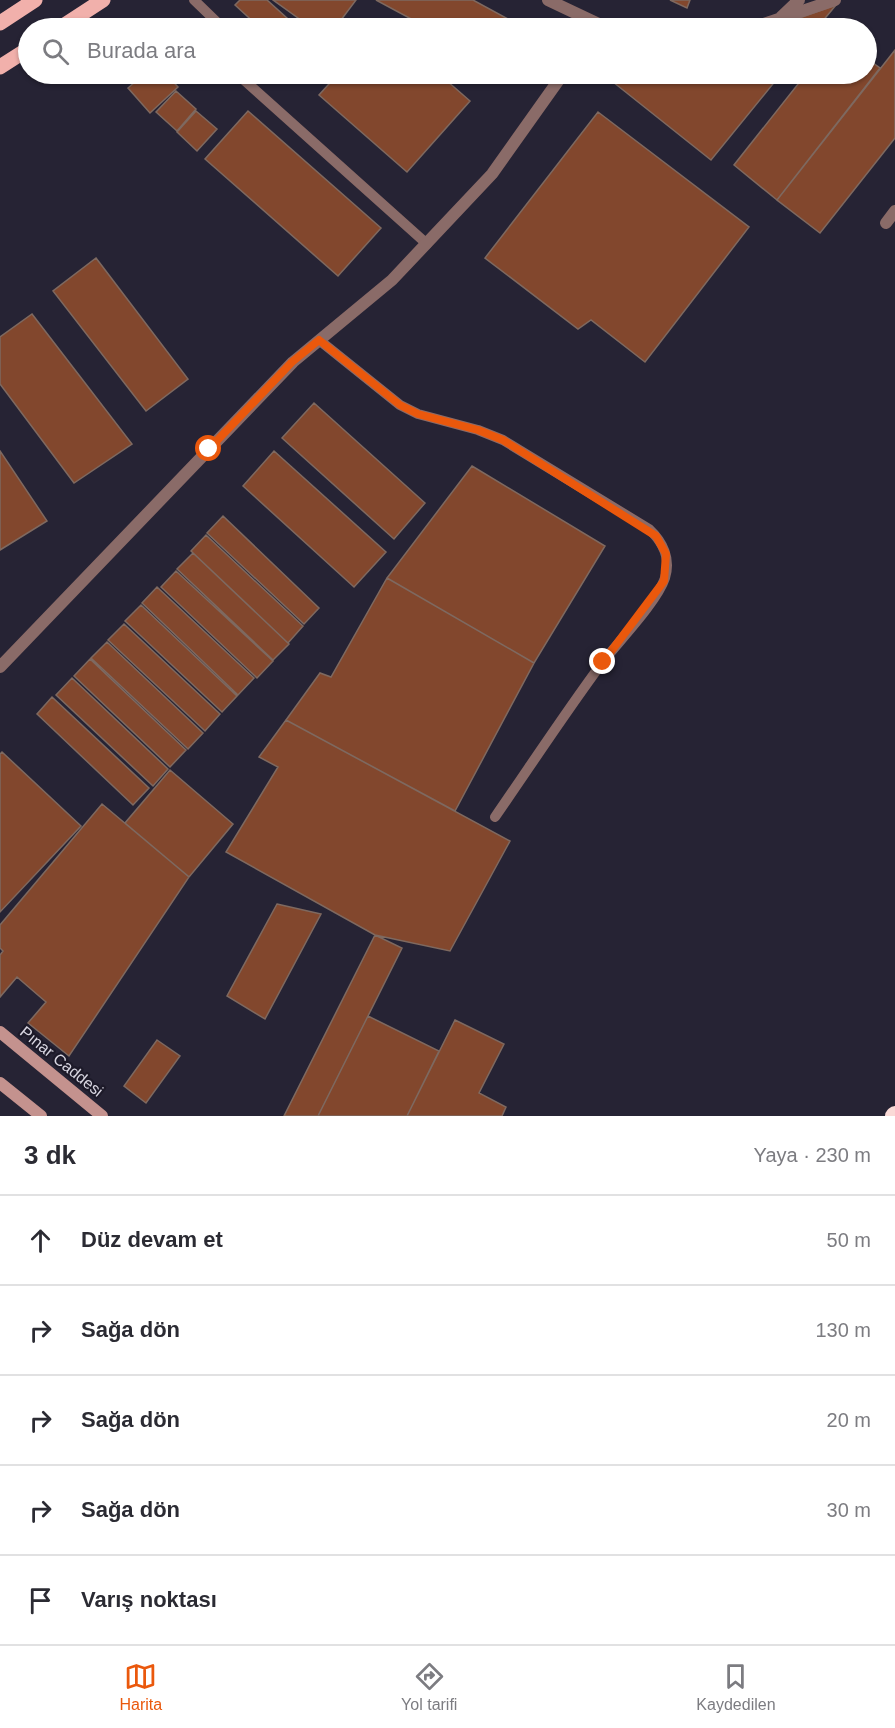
<!DOCTYPE html>
<html lang="tr">
<head>
<meta charset="utf-8">
<style>
	body { margin:0; font-family:Helvetica,sans-serif; background:#f7f7f7; color:#2b2b33 }
	.stop { position:absolute; width:18px; height:18px; margin:-14px; border:4px solid #ea580c; border-radius:50%; background:#fff }
	.stop.end { background:#ea580c; border-color:#fff; box-shadow:0 2px 6px #0008 }
	.list { margin:0; padding:0; list-style:none }
	h2 { display:flex; justify-content:space-between; align-items:center; height:78px; margin:0; padding:0 24px; font-size:26px }
	h2 small { font-size:20px; font-weight:400; color:#7c7c81 }
	.list li { display:grid; grid-template-columns:39px 1fr auto; gap:18px; align-items:center; box-sizing:border-box; height:90px; padding:0 24px; border-top:2px solid #e1e1e2 }
	.list b { display:block; font-size:22px; white-space:nowrap }
	.list em { font-size:20px; font-style:normal; color:#7c7c81 }
	.icon { flex:none; width:33px; height:33px; fill:none; stroke:currentColor; stroke-width:2; stroke-linecap:round; stroke-linejoin:round }
	.map { position:relative; flex:none; width:895px; height:1116px; overflow:hidden }
	.search { position:absolute; background:#fff; box-shadow:0 2px 4px #0004; left:18px; right:18px; top:18px; height:66px; display:flex; align-items:center; gap:15px; box-sizing:border-box; padding:0 21px; border-radius:33px; color:#7c7c81; font-size:22px }
	.sheet { height:528px; background:#fff }
	nav { display:flex; justify-content:space-around; align-items:center; box-sizing:border-box; height:84px; border-top:2px solid #e1e1e2; background:#fff; font-size:16px; color:#7c7c81 }
	nav a { display:grid; justify-items:center; gap:3px }
	nav .on { color:#ea580c }
	.map>svg:first-child { display:block }
	.building { fill:#82472d; stroke:#7e6960; stroke-width:1.5 }
	.lines { fill:none; stroke-linecap:round; stroke-linejoin:round }
	.service { stroke:#8a6b68; stroke-width:10 }
	.minor { stroke:#8a6b68; stroke-width:12 }
	.secondary { stroke:#c4928e; stroke-width:12 }
	.primary { stroke:#f1b0ab; stroke-width:15 }
	.motorway { stroke:#fadad7; stroke-width:18 }
	.route { stroke:#ea580c; stroke-width:8 }
	.labels { text-anchor:middle; stroke-width:4.5; stroke-linejoin:round; paint-order:stroke }
	.street-label { font-size:16px; fill:#d8d6e1; stroke:#1d1a29 }
</style>
</head>
<body>
<div class="map">
<svg width="895" height="1116" viewBox="0 0 895 1116">
	<rect width="100%" height="100%" fill="#262334"/>
	<path class="building" d="M240,0H267L298,28H260L235,5Z
		M273,0H356L335,28H312Z
		M376,0H473L521,26L519,28H428Z
		M670,0H690L687,8Z
		M836,5L817,28H771Z
		M895,50V138L820,233L777,200Z
		M866,58L880,68L777,200L734,165L806,74H866Z
		M144,74H166L178,87L150,113L128,88Z
		M338,74H439L470,101L407,172L319,95Z
		M620,74H781L711,160L613,82Z
		M176,91L196,109L177,131L156,112Z
		M196,111L217,129L197,151L177,132Z
		M248,111L381,228L338,276L205,159Z
		M598,112L749,227L645,362L591,320L578,329L485,258Z
		M96,258L188,379L146,411L53,291Z
		M32,314L132,444L74,483L0,384V337Z
		M314,403L425,503L394,539L282,438Z
		M0,451L47,521L0,550Z
		M274,451L386,552L354,587L243,486Z
		M472,466L605,546L534,663L387,578Z
		M223,516L319,608L304,624L207,533Z
		M206,535L303,626L288,643L191,551Z
		M193,553L289,644L273,660L177,569Z
		M176,571L273,661L257,678L161,587Z
		M387,578L534,663L455,811L286,720L320,673L331,677Z
		M157,587L254,678L238,695L142,603Z
		M141,605L237,696L222,712L125,621Z
		M124,624L220,714L205,731L108,640Z
		M107,642L203,733L188,749L91,658Z
		M90,659L186,750L170,767L74,676Z
		M72,678L168,769L153,786L56,695Z
		M52,697L149,788L133,805L37,714Z
		M286,720L510,841L450,951L375,935L226,852L278,767L259,757Z
		M2,752L81,826L0,912V754Z
		M170,770L233,824L189,877L125,823Z
		M102,804L189,877L69,1056L28,1023L46,1002L17,977L0,997V955L3,951L0,948V925Z
		M277,904L321,914L265,1019L227,996Z
		M375,935L402,948L318,1116H284Z
		M368,1016L439,1051L407,1116H318Z
		M455,1020L504,1044L479,1093L506,1107L502,1116H407Z
		M157,1040L180,1056L146,1103L124,1086Z"/>
	<g class="lines">
		<path class="service" d="M194,0L223,28
			M240,74L244,80L427,244
			M319,340L400,405L418,414L478,430L503,440L649,529C663,542 671,559 665,578C657,602 619,641 602,663C565,713 531,765 495,817"/>
		<path class="minor" d="M548,0L607,28
			M781,17L799,0
			M752,28L835,0
			M886,223L895,211
			M0,667L293,362L392,280L492,174L563,74"/>
		<path class="secondary" d="M0,1032L102,1116
			M0,1083L41,1116"/>
		<path class="primary" d="M0,23L35,0
			M60,28L103,0
			M0,67L28,49"/>
		<path class="motorway" d="M894,1116L895,1115"/>
	</g>
	<g class="lines">
		<path class="route" d="M209,449L292,362L319,340L400,405L418,414L478,430L503,440L656,536L666,554L664,581L603,662"/>
	</g>
	<g class="labels">
		<g class="street-label">
			<text transform="translate(62 1061) rotate(39)" y="6">Pınar Caddesi</text>
		</g>
	</g>
</svg>
<div class="stop" style="left:209px;top:449px"></div>
<div class="stop end" style="left:603px;top:662px"></div>
<div class="search"><svg class="icon" aria-label="search" viewBox="0 0 24 24"><circle cx="10" cy="10" r="6"/><path d="M15 15l6 6"/></svg>Burada ara</div>
</div>
<section class="sheet">
<h2>3 dk<small>Yaya · 230 m</small></h2>
<ul class="list">
<li><svg class="icon" aria-label="ahead" viewBox="0 0 24 24"><path d="M12 20V5M6 11l6-6 6 6"/></svg><div><b>Düz devam et</b></div><em>50 m</em></li>
<li><svg class="icon" aria-label="right" viewBox="0 0 24 24"><path d="M7 20v-9h11M14 6l5 5-5 5"/></svg><div><b>Sağa dön</b></div><em>130 m</em></li>
<li><svg class="icon" aria-label="right" viewBox="0 0 24 24"><path d="M7 20v-9h11M14 6l5 5-5 5"/></svg><div><b>Sağa dön</b></div><em>20 m</em></li>
<li><svg class="icon" aria-label="right" viewBox="0 0 24 24"><path d="M7 20v-9h11M14 6l5 5-5 5"/></svg><div><b>Sağa dön</b></div><em>30 m</em></li>
<li><svg class="icon" aria-label="arrive" viewBox="0 0 24 24"><path d="M6 21V4h12l-3 4 3 4H6"/></svg><div><b>Varış noktası</b></div></li>
</ul>
</section>
<nav>
<a class="on"><svg class="icon" aria-label="map" viewBox="0 0 24 24"><path d="M3 6l6-2 6 2 6-2v14l-6 2-6-2-6 2zM9 4v14M15 6v14"/></svg>Harita</a>
<a><svg class="icon" aria-label="directions" viewBox="0 0 24 24"><path d="M12 3l9 9-9 9-9-9zM9 14v-3h6M13 9l2 2-2 2"/></svg>Yol tarifi</a>
<a><svg class="icon" aria-label="saved" viewBox="0 0 24 24"><path d="M7 4h10v16l-5-4-5 4z"/></svg>Kaydedilen</a>
</nav>
</body>
</html>
